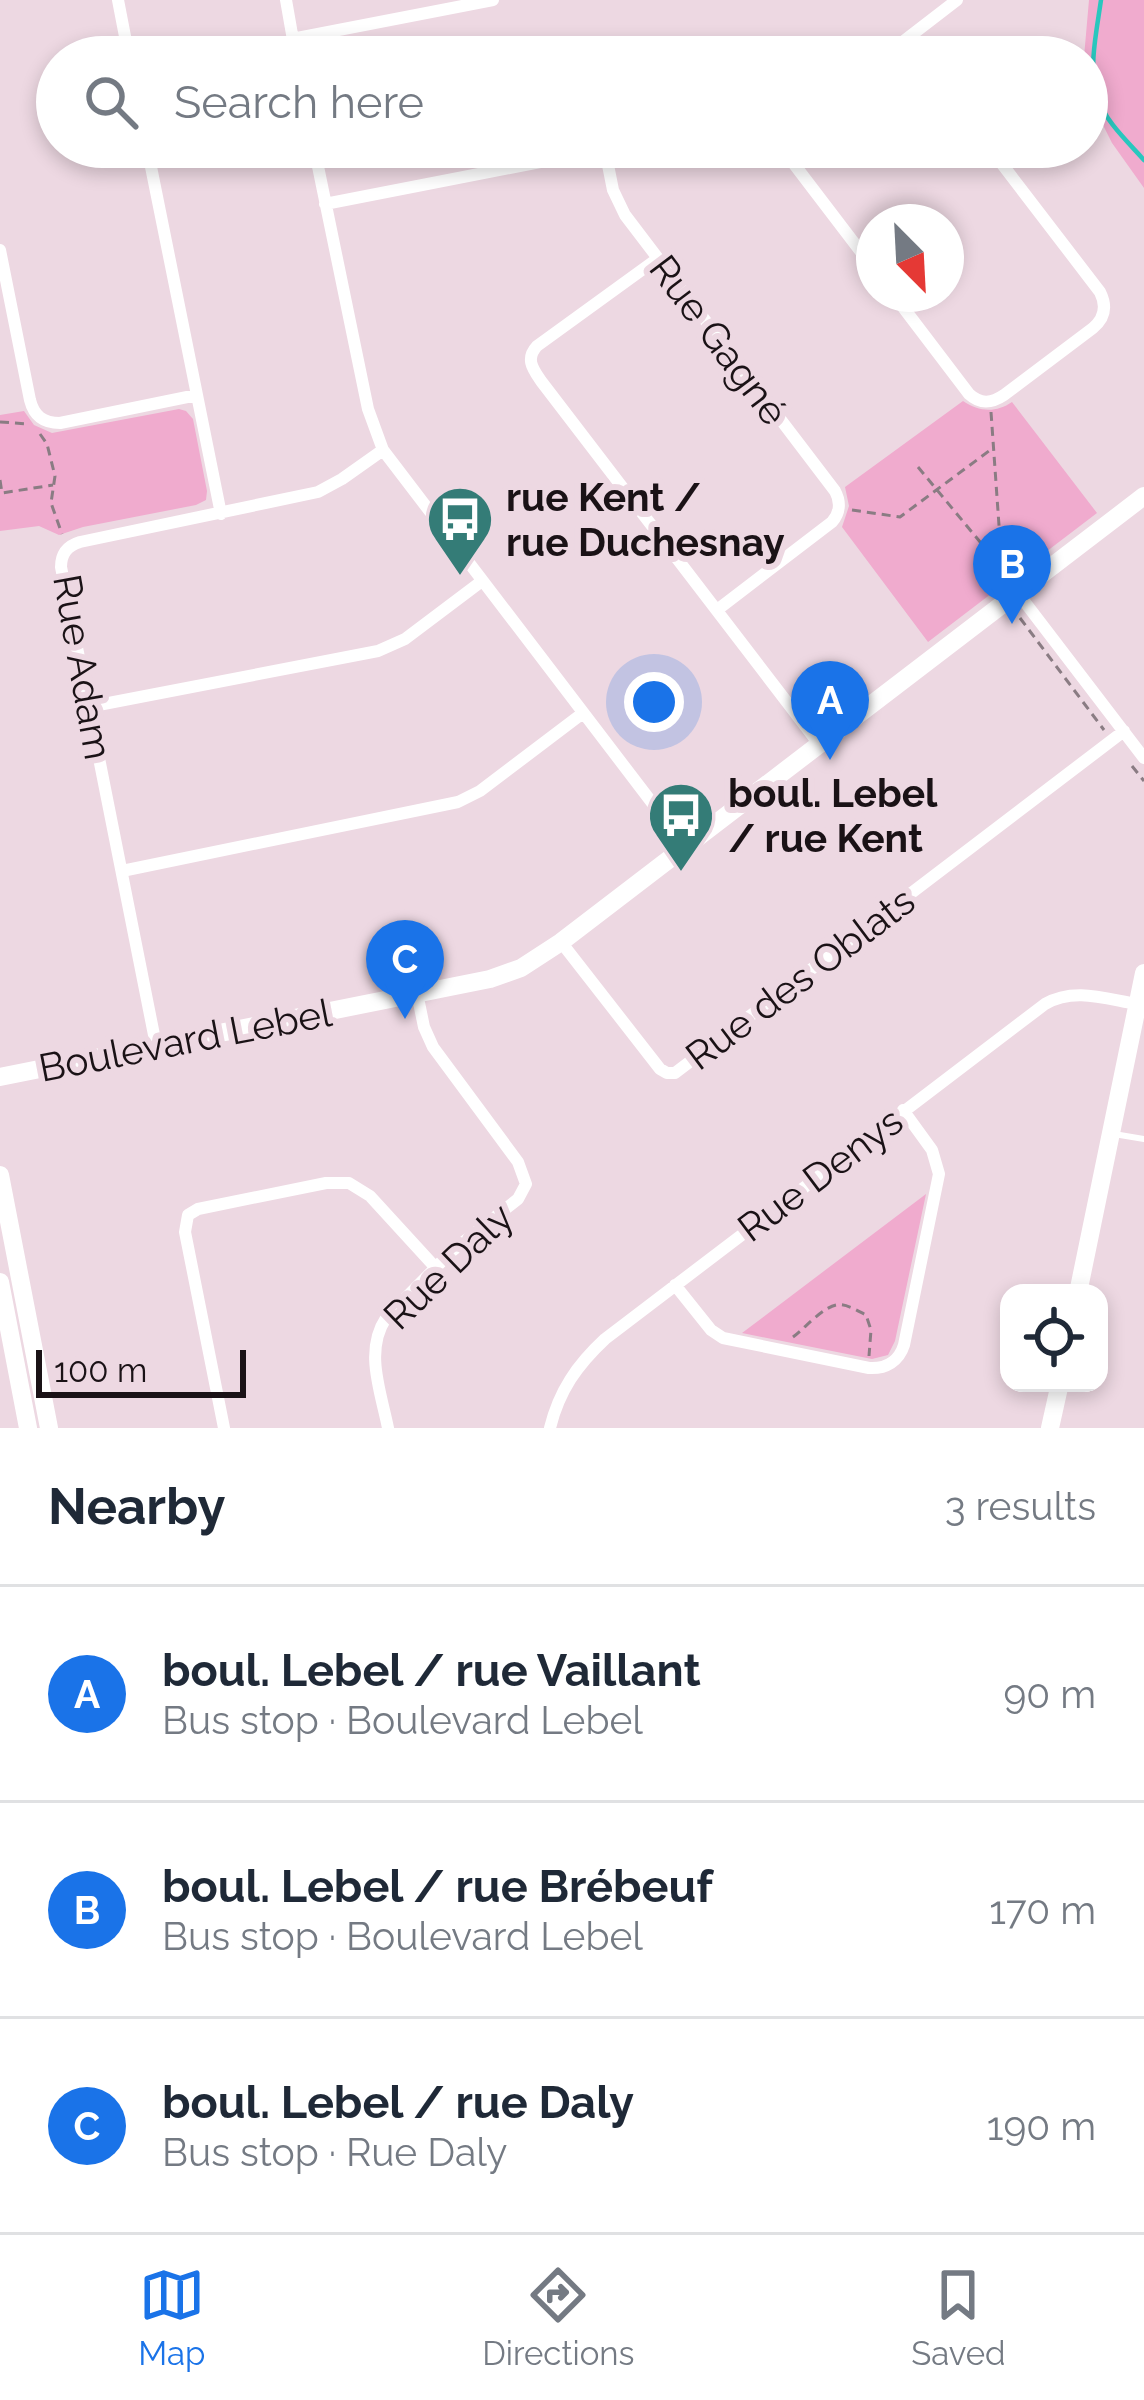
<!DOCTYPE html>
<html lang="en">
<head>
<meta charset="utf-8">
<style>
	body { margin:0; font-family:Raleway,sans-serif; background:#f6f6f7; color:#1f2937 }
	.controls { position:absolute; right:36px; bottom:36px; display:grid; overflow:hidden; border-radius:24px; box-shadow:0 6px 18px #0003 }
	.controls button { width:108px; height:108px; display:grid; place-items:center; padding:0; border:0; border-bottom:3px solid #e0e1e3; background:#fff; color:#1f2937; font:60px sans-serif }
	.compass { position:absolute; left:856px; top:204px; width:108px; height:108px; border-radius:50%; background:#fff; box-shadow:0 6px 18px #0003; rotate:156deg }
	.scale { position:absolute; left:36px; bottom:30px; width:210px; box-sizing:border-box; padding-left:12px; border:6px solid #1a1216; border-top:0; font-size:33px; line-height:42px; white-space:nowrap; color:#1a1216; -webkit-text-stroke:9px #edd8e2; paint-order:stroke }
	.you { position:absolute; left:654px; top:702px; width:42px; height:42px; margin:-30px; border:9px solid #fff; border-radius:50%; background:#1a73e8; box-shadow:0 0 0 18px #1a73e833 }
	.badge { display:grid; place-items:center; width:78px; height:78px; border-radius:50%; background:#1a73e8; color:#fff; font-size:39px; font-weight:700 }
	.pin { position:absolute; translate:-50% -99px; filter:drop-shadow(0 3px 6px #0008) }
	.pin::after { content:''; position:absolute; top:63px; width:42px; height:36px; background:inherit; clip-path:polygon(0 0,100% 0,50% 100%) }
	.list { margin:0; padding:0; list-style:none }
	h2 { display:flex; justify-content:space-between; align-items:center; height:156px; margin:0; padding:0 48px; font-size:51px }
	h2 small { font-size:39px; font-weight:400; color:#747a83 }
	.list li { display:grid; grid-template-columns:78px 1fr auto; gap:36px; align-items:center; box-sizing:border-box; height:216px; padding:0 48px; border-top:3px solid #e0e1e3 }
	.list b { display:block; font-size:45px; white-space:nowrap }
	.list p { margin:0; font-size:39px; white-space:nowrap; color:#747a83 }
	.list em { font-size:39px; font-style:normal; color:#747a83 }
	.icon { flex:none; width:66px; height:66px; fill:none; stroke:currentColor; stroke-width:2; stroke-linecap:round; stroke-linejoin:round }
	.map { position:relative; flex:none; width:1144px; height:1428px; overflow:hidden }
	.search { position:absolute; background:#fff; box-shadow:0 6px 18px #0003; left:36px; right:36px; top:36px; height:132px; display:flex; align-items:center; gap:30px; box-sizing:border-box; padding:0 42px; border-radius:66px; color:#747a83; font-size:45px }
	.sheet { height:804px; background:#fff }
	nav { display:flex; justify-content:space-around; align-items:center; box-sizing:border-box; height:168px; border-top:3px solid #e0e1e3; background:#fff; font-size:33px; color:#747a83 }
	nav a { display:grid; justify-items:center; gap:6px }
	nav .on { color:#1a73e8 }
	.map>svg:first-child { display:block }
	.green { fill:#f0abce }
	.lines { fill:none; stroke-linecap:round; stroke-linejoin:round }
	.stream { stroke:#29c7be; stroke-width:4.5 }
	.path { stroke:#8a7c83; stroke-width:3; stroke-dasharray:9 6; stroke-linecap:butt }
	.lane { stroke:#fff; stroke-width:6 }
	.street { stroke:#fff; stroke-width:12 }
	.secondary { stroke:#fff; stroke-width:18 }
	.labels { text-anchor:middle; stroke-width:12; stroke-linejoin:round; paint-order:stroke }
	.street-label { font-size:39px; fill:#1a1216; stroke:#edd8e2 }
	.poi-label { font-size:39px; font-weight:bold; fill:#1a1216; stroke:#edd8e2; text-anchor:start }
</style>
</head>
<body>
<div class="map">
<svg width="1144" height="1428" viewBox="0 0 1144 1428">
	<rect width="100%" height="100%" fill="#edd8e2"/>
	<path class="green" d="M1089,0H1144V188L1112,143L1099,117L1087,88V57H1084Z
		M963,401C979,412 996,413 1012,402L1097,513L928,642L842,527L849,506L845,487Z
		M179,409L186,411L193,419L207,491L206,500L196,505L83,527L59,535L39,526L0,531V415L24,411L34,425L52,433Z
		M926,1194L895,1341L888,1355L872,1359L742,1333Z"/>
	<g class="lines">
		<path class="stream" d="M1101,0C1097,29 1088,68 1097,97C1105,121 1128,142 1144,160"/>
		<path class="path" d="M991,412L1003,582
			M0,422L29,424
			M40,434L47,444L55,476L51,503L62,534
			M918,467L1000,566
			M0,480L2,493L53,485
			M852,510L900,517L993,448
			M1020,618L1104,730
			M1132,766L1144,781
			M793,1337C805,1328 822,1308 836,1305C846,1303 858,1311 866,1315L871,1330L869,1356"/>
		<path class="lane" d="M1114,1134L1144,1139"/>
		<path class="street" d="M118,0L129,57
			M286,0L296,57
			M292,39L493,0
			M907,39L921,57
			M883,57L957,0
			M147,147L221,514
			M314,147L368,409L383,450L685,846
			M781,147L874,269
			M605,150L613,190L625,215L835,491C841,502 840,513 832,522L717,610
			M325,204L617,147
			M0,250L30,400C34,416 43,423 60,423L197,395
			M657,259L537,346C525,359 533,369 541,381L819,744
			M893,294L969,394C981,405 992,403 1004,395L1093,328C1105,318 1107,306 1100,292L989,147
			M1017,592L1144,758
			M88,707L378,651L405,639L482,581
			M122,871L458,802L480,791L583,713
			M561,942L660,1069L667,1073H675L1124,731
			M156,1045L61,567C61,554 67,546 80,542L318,492L342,479L383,450
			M675,1285L711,1330L723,1338L869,1368C886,1369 899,1361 904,1345L939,1174L932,1150L903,1110
			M224,1428L185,1232L188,1215L198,1209L326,1183H349L370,1196L435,1267
			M388,1428C381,1392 364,1351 386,1318L452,1251L518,1199L526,1184L518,1162L433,1047L424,1027L417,993
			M550,1428C559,1391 577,1365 605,1339L1045,1004C1074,987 1106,999 1137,1004"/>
		<path class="secondary" d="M0,1077L490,979L521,968L561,942L1144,496
			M0,1175L49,1428
			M0,1282L28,1428
			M1078,1293L1144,973
			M1050,1428L1060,1383"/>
	</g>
	<defs>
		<symbol id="bus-pin" viewBox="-11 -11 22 30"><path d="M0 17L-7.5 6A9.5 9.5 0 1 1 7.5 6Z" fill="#347c77" stroke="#edd8e2"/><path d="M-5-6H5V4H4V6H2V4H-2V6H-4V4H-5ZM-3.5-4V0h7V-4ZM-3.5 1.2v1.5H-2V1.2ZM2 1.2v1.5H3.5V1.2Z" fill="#fff"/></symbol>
	</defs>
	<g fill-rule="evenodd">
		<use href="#bus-pin" x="422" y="481" width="76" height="104"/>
		<use href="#bus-pin" x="643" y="777" width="76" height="104"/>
	</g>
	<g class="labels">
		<g class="street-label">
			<text transform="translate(719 340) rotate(53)" y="14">Rue Gagné</text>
			<text transform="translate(83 667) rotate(80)" y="14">Rue Adam</text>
			<text transform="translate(800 978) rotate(-37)" y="14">Rue des Oblats</text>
			<text transform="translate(185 1040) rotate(-11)" y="14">Boulevard Lebel</text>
			<text transform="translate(820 1174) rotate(-37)" y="14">Rue Denys</text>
			<text transform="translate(448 1266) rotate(-44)" y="14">Rue Daly</text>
		</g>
		<g class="poi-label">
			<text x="506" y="511">rue Kent /<tspan x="506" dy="45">rue Duchesnay</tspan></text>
			<text x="728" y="807">boul. Lebel<tspan x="728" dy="45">/ rue Kent</tspan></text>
		</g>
	</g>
</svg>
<div class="controls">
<button><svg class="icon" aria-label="locate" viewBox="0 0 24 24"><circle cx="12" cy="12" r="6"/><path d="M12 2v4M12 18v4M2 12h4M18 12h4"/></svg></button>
</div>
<svg class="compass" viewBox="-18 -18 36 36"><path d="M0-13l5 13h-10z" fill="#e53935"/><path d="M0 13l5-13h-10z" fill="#747a83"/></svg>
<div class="scale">100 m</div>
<div class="you"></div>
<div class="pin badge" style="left:830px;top:760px">A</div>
<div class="pin badge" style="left:1012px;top:624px">B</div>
<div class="pin badge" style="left:405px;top:1019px">C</div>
<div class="search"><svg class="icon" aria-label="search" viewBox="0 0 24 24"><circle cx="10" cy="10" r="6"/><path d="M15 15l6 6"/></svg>Search here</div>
</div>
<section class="sheet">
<h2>Nearby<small>3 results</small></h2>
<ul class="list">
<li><span class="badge">A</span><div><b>boul. Lebel / rue Vaillant</b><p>Bus stop · Boulevard Lebel</p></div><em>90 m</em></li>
<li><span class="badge">B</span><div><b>boul. Lebel / rue Brébeuf</b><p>Bus stop · Boulevard Lebel</p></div><em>170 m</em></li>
<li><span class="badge">C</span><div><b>boul. Lebel / rue Daly</b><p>Bus stop · Rue Daly</p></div><em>190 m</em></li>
</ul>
</section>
<nav>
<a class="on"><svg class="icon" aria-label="map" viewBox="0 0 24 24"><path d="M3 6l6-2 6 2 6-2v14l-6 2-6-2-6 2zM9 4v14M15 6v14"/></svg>Map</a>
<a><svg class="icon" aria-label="directions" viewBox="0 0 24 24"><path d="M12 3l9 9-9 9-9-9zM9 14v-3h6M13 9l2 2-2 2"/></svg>Directions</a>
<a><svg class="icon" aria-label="saved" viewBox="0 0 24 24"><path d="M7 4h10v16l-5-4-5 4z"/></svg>Saved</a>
</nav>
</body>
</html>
